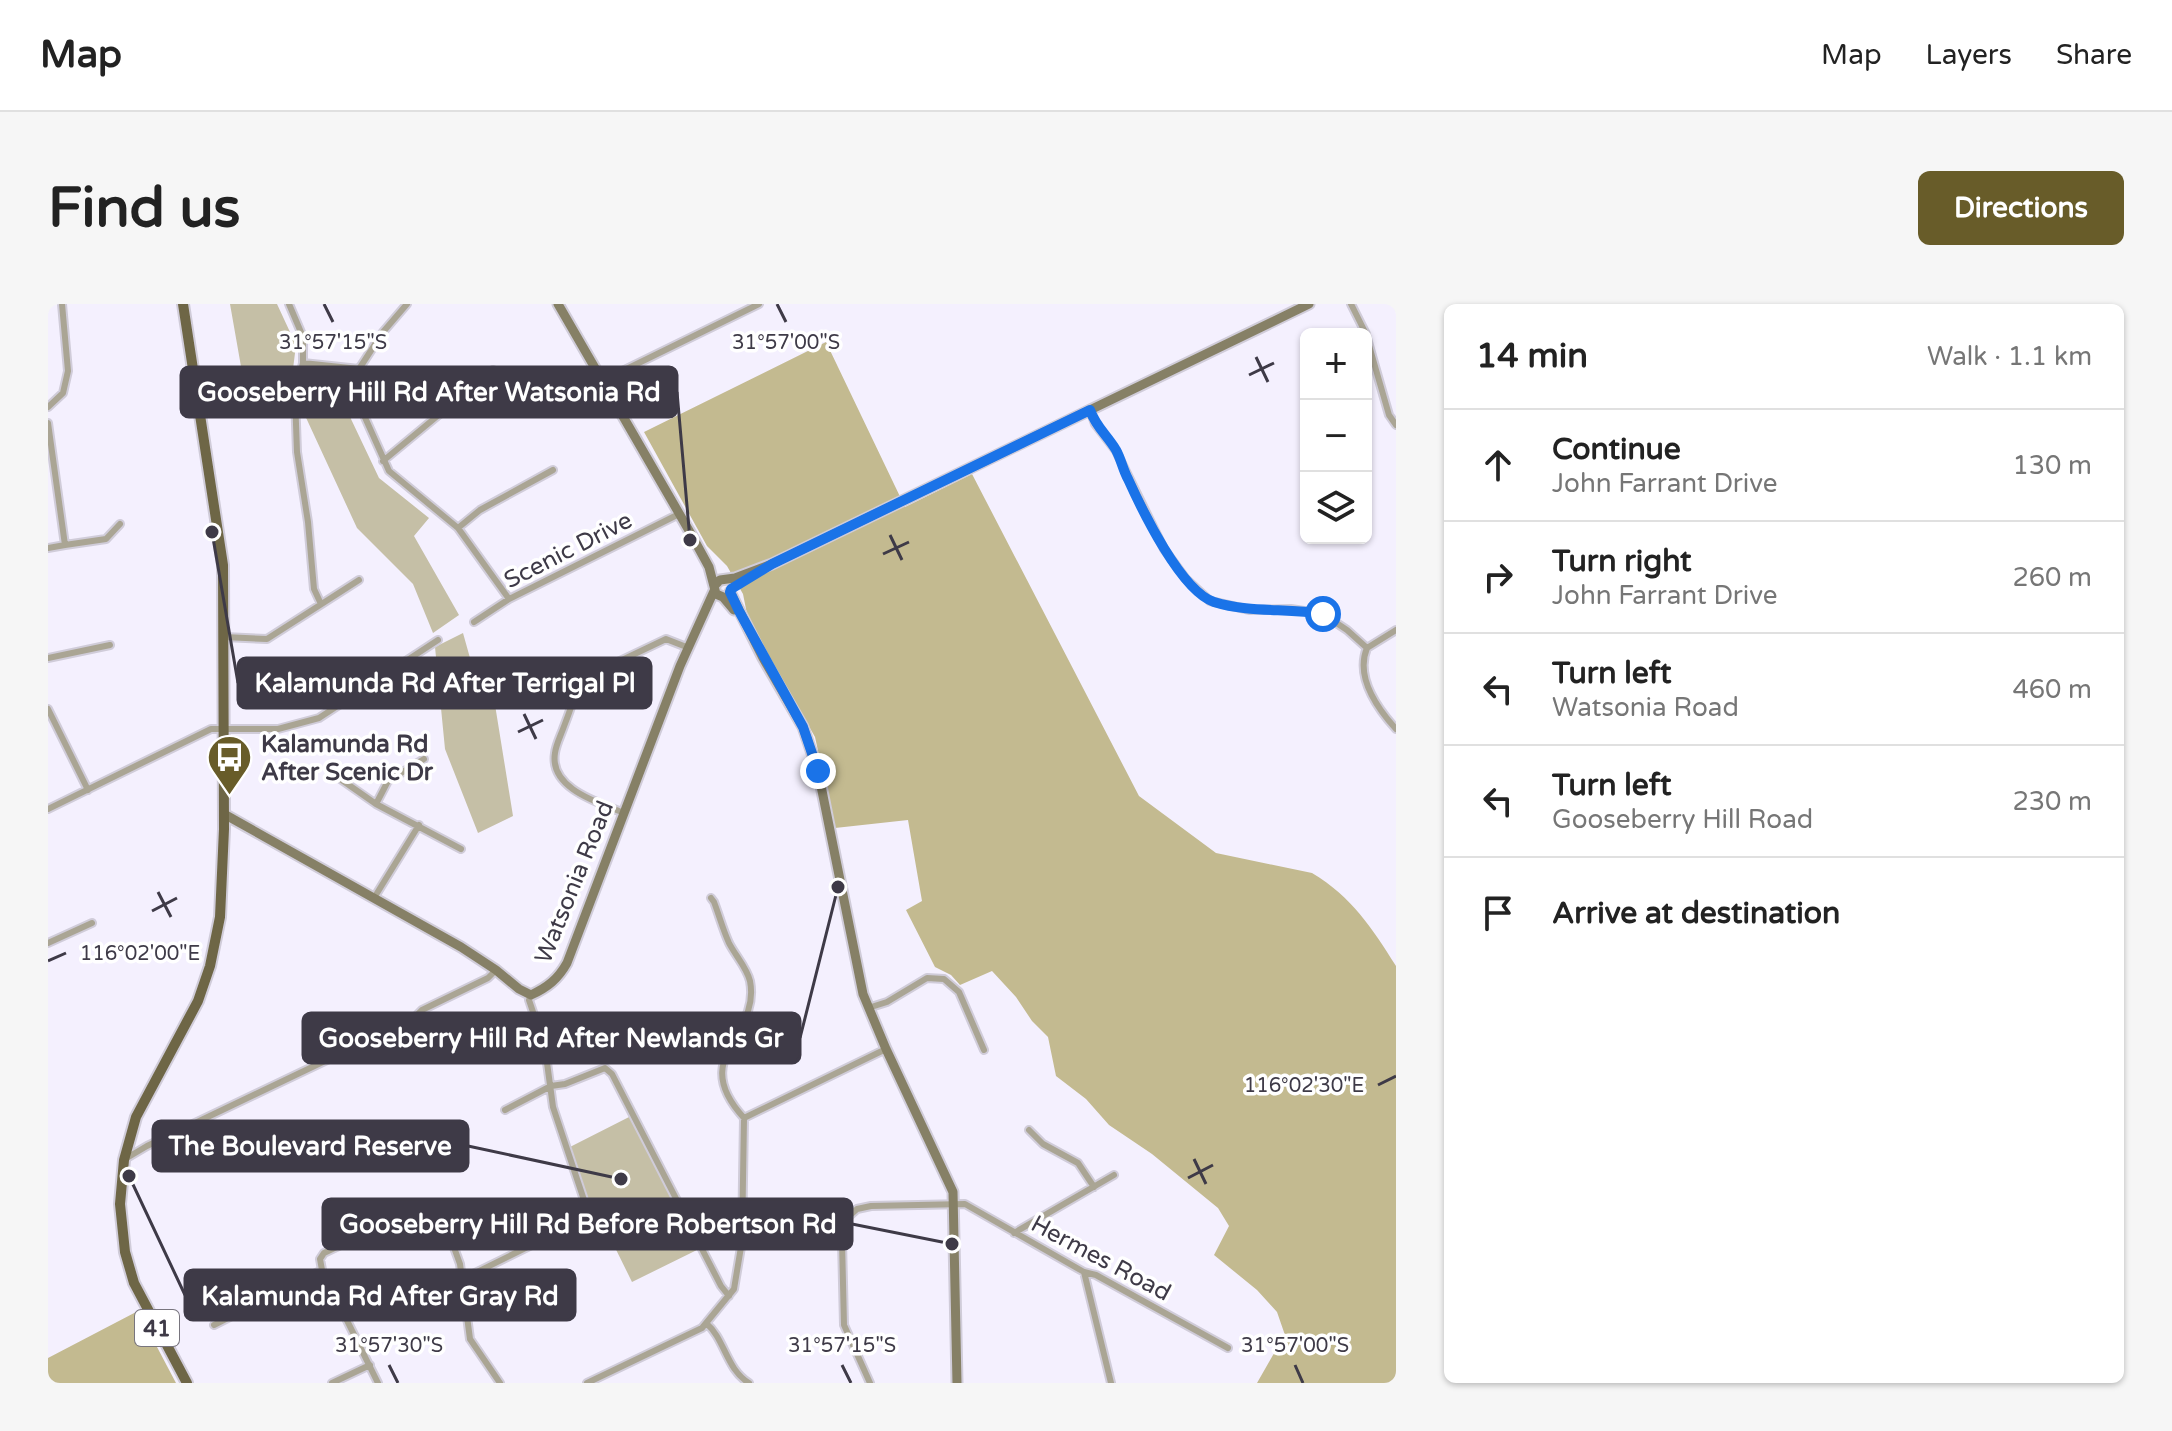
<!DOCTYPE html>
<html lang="en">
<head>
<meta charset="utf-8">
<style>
	body { margin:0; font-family:"Varela Round",sans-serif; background:#f6f6f6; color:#222 }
	.controls { position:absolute; right:24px; top:24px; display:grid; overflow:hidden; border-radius:12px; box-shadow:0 2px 6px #0004 }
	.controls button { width:72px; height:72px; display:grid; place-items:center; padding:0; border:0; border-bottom:2px solid #e0e0e0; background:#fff; color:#222; font:40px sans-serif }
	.stop { position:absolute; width:24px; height:24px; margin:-18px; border:6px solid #1a73e8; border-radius:50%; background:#fff }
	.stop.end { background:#1a73e8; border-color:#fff; box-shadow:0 2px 8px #0008 }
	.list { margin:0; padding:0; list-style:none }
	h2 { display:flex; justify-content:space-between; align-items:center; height:104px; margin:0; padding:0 32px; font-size:34px }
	h2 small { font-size:26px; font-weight:400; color:#767676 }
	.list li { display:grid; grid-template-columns:52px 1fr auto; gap:24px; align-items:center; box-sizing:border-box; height:112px; padding:0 32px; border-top:2px solid #e0e0e0 }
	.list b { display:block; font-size:30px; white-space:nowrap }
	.list p { margin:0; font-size:26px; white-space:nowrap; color:#767676 }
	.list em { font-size:26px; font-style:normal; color:#767676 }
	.icon { flex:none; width:44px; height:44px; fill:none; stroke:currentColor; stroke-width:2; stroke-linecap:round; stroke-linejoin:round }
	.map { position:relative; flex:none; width:1348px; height:1079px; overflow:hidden; border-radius:12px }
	header { display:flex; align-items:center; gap:48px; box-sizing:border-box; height:112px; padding:0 40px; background:#fff; border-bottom:2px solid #e0e0e0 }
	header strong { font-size:38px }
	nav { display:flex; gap:44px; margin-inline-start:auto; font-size:28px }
	.intro { display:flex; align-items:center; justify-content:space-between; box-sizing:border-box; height:192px; padding:0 48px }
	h1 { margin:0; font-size:56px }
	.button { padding:20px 36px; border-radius:12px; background:#685c29; color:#fff; font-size:28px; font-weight:700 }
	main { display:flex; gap:48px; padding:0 48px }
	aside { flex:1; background:#fff; border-radius:12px; box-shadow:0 2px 6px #0004 }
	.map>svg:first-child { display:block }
	.green { fill:#c5bfa6 }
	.forest { fill:#c3ba90 }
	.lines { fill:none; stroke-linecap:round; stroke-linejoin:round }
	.street-casing { stroke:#d0ccd9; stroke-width:10 }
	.secondary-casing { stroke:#d0ccd9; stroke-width:13 }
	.primary-casing { stroke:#d0ccd9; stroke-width:14 }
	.street { stroke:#aaa594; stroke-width:6 }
	.secondary { stroke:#868066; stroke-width:9 }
	.primary { stroke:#6e6646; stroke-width:10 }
	.route { stroke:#1a73e8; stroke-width:10 }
	.ticks { fill:none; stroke:#3e3a47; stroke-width:3 }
	.labels { text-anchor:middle; stroke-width:7; stroke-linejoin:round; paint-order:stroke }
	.shield { fill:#fff; stroke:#78757e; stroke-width:2 }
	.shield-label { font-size:22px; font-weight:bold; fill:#3e3a47 }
	.street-label { font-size:24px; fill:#3e3a47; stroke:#fff }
	.poi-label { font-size:24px; font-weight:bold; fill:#3e3a47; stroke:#fff; text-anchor:start }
	.ticks-label { font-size:20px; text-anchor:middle; fill:#3e3a47; stroke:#fff; stroke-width:7; stroke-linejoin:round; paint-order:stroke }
	.leader { fill:none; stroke:#3e3a47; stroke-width:3 }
	.callout-dot { fill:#3e3a47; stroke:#fff; stroke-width:3 }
	.callout { fill:#3e3a47; stroke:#3e3a47; stroke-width:3 }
	.callout-label { font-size:26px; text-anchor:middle; font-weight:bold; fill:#fff }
</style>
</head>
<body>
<header>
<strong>Map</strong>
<nav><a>Map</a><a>Layers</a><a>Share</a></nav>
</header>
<div class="intro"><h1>Find us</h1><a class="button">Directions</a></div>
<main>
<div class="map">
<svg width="1348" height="1079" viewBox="0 0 1348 1079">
	<rect width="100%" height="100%" fill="#f4f0fe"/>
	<path class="green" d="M182,0H229L248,41L242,89L198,91Z
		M257,70L299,75L303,115L331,174L381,214L366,232L411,311L385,329L365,280L309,224L254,105Z
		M415,329L429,379L443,376L465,512L430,529L397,445L387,343Z
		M585,811L653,944L584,978L548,905L535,895L518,845Z"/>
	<path class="forest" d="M778,38L857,203L924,170L1091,492L1168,549L1264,569C1304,593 1324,624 1348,662V1079H1209L1225,1051L1238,1034L1229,1008L1209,986L1166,951L1181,922L1170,904L1104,850L1061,821L1038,795L1008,772L1000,733L984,717L968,693L944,667L912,681L903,671L887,663L858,606L874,597L860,516L787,524L767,433L700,315L695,290L679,262L659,242L596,128Z
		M90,1007L128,1079H0V1054Z"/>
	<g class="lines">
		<defs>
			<path id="street" d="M241,0L255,33V59L247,92L249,148L260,218L266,285L273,300
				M359,0L335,28L311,65L309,83L315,109L341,167L410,224L461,295
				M1303,0L1318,30
				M1318,31L1341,111L1348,121
				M255,59L311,65
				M554,77L711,0
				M0,103L15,89L20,67L14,0
				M1042,106L1047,120L1068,147L1116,245L1138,275L1162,297L1202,306L1243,305L1275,310L1299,326L1319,344C1307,373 1330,405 1348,425
				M0,119L17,241L0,244
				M335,157L445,66
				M410,224L432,206L505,166
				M17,241L58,235L72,220
				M426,318L461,295L631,210
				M176,333L219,335L311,276
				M1319,344L1348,326
				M0,354L62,341
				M483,391L502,389L528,378
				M0,405L40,486
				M288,472L328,500L413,545
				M328,500L340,477L376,455
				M0,505L163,425H230L271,414L390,336
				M576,509C552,499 501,485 507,449C508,441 512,433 515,425C521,409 527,395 528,378L618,335L641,344
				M326,594L371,521
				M663,594L666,598C671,611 675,626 681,639C687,651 699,664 702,677C713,733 639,752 696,814
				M0,639L44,619
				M820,704L839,698L879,674L896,675L911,688L936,746
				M457,806L503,782L517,780L557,764L564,770L673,982L681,992
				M981,826L995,840L1030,859L1046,883
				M77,855L99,842L327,733C345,720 359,724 374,706L440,674L448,666
				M966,929L1066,871
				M274,966L330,1079
				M1036,968L1063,1079
				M415,975L520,923L536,912L538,902L505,803L497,744L481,696L483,691
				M658,1019C677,1035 678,1065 701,1079
				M166,1021L274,966L272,955L276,949L370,904L386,903L400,927L412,960L422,1035L452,1079
				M284,1079L322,1061
				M539,1079L654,1024L686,985L694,937L696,814L838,745
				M822,1079L796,1021L794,937L799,914L809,905L823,902L917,900L1036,968L1048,971L1180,1044"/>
			<path id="secondary" d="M510,0L643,230L661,263L668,290L675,293L686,306
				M667,281L672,276L687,274L724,260L1261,0
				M682,288L715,354L755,423L770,467L815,690L838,745L905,888L909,1079
				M176,510L413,643L448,666L471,685L483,691C500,683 510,675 519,659L632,362L666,287"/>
			<path id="primary" d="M135,0L175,261L176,525L172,613L162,662L150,697L88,813L76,856L72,900L77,948L86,979L139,1079"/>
		</defs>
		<use href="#street" class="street-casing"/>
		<use href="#secondary" class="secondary-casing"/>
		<use href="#primary" class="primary-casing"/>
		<use href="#street" class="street"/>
		<use href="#secondary" class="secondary"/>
		<use href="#primary" class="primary"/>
	</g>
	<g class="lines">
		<path class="route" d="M770,467L755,423L691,307L682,288L683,285L724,260L1042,106C1048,123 1059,131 1068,146C1073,155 1075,166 1080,175C1094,206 1133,287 1166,298C1201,309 1238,304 1275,310"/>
	</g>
	<path class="ticks" d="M276,0L285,18M729,0L738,18M1208,53L1220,78M1201,71L1226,59M842,231L854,256M835,250L861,238M476,410L488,435M470,428L495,416M110,588L123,613M104,607L129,594M0,657L18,649M1330,781L1348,772M1146,855L1158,880M1140,874L1165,861M341,1061L350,1079M794,1061L803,1079M1247,1061L1255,1079"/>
	<defs>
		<symbol id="bus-pin" viewBox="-11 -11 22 30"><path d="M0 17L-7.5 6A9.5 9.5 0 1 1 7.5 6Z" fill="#685c29" stroke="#fff"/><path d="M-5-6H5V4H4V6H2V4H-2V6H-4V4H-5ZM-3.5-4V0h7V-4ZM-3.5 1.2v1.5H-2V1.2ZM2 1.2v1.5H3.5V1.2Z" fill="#fff"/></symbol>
	</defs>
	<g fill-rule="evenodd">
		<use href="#bus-pin" x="156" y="428" width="51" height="69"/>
	</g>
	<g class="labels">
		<rect class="shield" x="87" y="1006" width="44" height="36" rx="6"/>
		<g class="shield-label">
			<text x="109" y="1032">41</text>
		</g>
		<g class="street-label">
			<text transform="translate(520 246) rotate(-27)" y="8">Scenic Drive</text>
			<text transform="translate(526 578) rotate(-68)" y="8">Watsonia Road</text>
			<text transform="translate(1053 954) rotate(28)" y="8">Hermes Road</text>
		</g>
		<g class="poi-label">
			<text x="213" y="448">Kalamunda Rd<tspan x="213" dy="28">After Scenic Dr</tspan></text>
		</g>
	</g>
	<g class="ticks-label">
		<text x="285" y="45">31°57'15"S</text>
		<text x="738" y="45">31°57'00"S</text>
		<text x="92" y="656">116°02'00"E</text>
		<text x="1256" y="788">116°02'30"E</text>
		<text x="341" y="1048">31°57'30"S</text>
		<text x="794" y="1048">31°57'15"S</text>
		<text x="1247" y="1048">31°57'00"S</text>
	</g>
	<path class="leader" d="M642 236L629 88M164 228L190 379M790 583L752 734M573 875L420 842M904 940L804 920M81 872L137 991"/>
	<g class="callout-dot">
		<circle cx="642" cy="236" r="8"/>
		<circle cx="164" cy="228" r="8"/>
		<circle cx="790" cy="583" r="8"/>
		<circle cx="573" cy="875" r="8"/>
		<circle cx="904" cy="940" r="8"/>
		<circle cx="81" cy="872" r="8"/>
	</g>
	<g class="callout">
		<rect x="133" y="63" width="496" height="50" rx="8"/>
		<rect x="190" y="354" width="413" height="50" rx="8"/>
		<rect x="255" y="709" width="497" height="50" rx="8"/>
		<rect x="105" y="817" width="315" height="50" rx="8"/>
		<rect x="275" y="895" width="529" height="50" rx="8"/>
		<rect x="137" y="966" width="390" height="50" rx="8"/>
	</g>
	<g class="callout-label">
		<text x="381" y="97">Gooseberry Hill Rd After Watsonia Rd</text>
		<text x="397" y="388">Kalamunda Rd After Terrigal Pl</text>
		<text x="503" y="743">Gooseberry Hill Rd After Newlands Gr</text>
		<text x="262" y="851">The Boulevard Reserve</text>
		<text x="540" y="929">Gooseberry Hill Rd Before Robertson Rd</text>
		<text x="332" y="1001">Kalamunda Rd After Gray Rd</text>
	</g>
</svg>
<div class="controls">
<button>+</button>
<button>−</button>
<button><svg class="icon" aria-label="layers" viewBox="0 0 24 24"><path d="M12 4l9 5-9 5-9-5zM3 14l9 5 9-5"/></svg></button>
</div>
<div class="stop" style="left:1275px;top:310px"></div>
<div class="stop end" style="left:770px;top:467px"></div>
</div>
<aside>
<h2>14 min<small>Walk · 1.1 km</small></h2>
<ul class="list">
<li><svg class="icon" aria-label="ahead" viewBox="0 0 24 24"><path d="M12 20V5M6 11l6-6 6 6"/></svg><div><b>Continue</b><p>John Farrant Drive</p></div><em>130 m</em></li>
<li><svg class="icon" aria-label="right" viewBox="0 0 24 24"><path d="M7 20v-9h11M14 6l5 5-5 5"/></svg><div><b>Turn right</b><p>John Farrant Drive</p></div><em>260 m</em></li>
<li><svg class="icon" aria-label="left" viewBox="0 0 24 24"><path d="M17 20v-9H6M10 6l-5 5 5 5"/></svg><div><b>Turn left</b><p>Watsonia Road</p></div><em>460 m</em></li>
<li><svg class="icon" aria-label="left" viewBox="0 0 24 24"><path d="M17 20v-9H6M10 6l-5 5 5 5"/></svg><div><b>Turn left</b><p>Gooseberry Hill Road</p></div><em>230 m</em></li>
<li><svg class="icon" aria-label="arrive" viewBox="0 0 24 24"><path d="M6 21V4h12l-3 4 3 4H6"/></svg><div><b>Arrive at destination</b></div></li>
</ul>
</aside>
</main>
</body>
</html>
